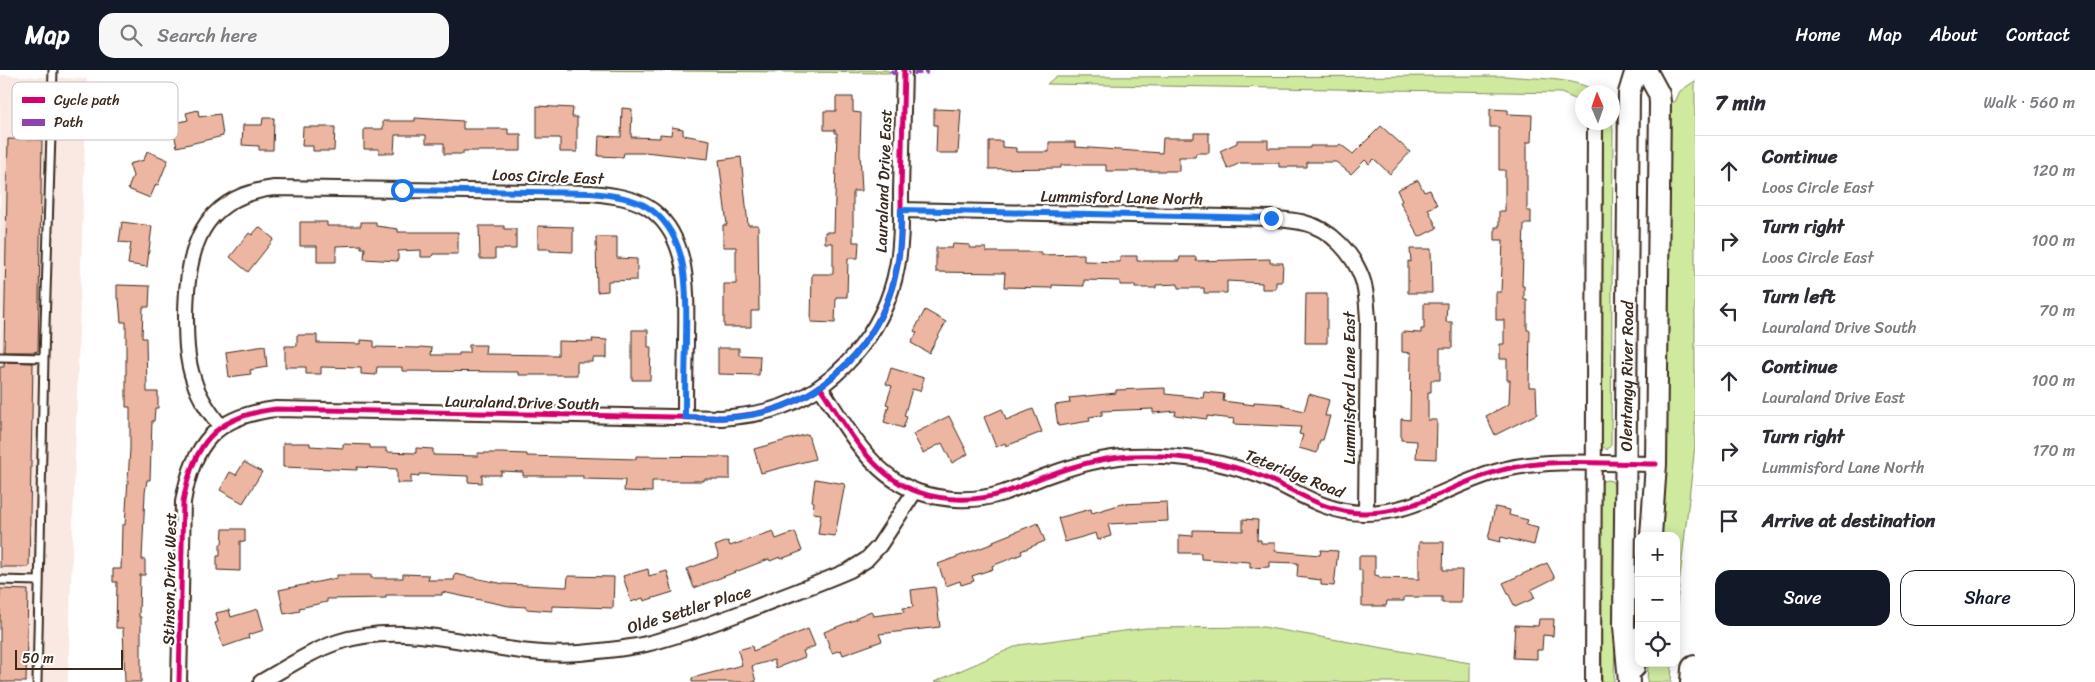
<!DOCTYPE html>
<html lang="en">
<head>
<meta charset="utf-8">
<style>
	body { margin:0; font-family:Sriracha,sans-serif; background:#f7f7f7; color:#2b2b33 }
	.controls { position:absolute; right:15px; bottom:15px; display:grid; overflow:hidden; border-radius:10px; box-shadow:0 2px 12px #0003 }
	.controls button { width:45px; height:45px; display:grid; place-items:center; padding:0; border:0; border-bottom:1px solid #e1e1e2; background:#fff; color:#2b2b33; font:25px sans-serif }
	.compass { position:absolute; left:1575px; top:15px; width:45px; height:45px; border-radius:50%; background:#fff; box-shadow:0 2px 12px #0003; rotate:358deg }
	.scale { position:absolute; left:15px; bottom:12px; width:108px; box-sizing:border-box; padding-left:5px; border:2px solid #3b2a1e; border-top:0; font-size:14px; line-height:18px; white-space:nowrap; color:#3b2a1e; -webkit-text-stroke:4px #fff; paint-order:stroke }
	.stop { position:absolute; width:15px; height:15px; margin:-11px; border:4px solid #1a73e8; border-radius:50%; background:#fff }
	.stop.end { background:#1a73e8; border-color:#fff; box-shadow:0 1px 5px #0008 }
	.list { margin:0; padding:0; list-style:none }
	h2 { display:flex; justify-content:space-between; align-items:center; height:65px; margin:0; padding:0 20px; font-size:21px }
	h2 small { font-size:16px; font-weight:400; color:#7c7c81 }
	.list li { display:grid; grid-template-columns:32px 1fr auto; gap:15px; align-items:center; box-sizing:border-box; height:70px; padding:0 20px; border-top:1px solid #e1e1e2 }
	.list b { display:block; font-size:19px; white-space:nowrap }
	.list p { margin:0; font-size:16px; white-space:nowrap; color:#7c7c81 }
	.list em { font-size:16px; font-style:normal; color:#7c7c81 }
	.actions { display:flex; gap:10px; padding:15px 20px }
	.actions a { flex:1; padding:11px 0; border:1px solid #111827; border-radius:15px; text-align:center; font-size:18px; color:#111827 }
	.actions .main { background:#111827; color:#fff }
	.icon { flex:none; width:28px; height:28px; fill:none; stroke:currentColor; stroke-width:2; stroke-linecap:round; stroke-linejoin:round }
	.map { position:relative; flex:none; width:1695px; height:612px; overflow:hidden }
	header { display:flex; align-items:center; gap:30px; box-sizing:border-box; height:70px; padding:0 25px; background:#111827; color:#fff }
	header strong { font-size:24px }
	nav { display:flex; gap:28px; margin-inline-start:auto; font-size:18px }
	.search { width:350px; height:45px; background:#f7f7f7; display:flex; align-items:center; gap:12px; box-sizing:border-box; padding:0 18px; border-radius:15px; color:#7c7c81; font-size:19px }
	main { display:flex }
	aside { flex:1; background:#fff }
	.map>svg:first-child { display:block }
	.built { fill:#fae9e3 }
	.green { fill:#cfe99f; stroke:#858a5e }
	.building { fill:#edb6a2; stroke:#3b2a1e }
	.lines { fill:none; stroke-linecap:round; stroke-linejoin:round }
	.service-casing { stroke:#3b2a1e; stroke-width:11 }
	.minor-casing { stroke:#3b2a1e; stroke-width:18 }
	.secondary-casing { stroke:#3b2a1e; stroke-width:24 }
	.motorway-casing { stroke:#3b2a1e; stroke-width:30 }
	.service { stroke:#fff; stroke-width:7 }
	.minor { stroke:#fff; stroke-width:14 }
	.secondary { stroke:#fff; stroke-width:20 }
	.motorway { stroke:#fff; stroke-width:26 }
	.quiet { stroke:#8e44ad; stroke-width:4; stroke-dasharray:8 4; stroke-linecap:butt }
	.cycleway-casing { stroke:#fff; stroke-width:8 }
	.cycleway { stroke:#d6006c; stroke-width:5 }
	.route { stroke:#1a73e8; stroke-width:6 }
	.labels { text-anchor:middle; stroke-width:4.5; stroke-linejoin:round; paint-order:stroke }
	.street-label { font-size:16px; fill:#3b2a1e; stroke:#fff }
	.key { fill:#fff; stroke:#c4bfbc; stroke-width:1 }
	.key-label { font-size:14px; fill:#3b2a1e }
</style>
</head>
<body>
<header>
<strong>Map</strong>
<div class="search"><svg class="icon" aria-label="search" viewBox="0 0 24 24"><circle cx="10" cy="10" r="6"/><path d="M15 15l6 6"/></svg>Search here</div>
<nav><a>Home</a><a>Map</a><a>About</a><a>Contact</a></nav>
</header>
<main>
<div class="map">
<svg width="1695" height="612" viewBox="0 0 1695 612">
	<rect width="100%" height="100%" fill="#fff"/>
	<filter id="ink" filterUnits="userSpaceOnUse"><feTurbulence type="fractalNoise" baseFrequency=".02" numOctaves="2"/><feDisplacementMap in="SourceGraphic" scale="10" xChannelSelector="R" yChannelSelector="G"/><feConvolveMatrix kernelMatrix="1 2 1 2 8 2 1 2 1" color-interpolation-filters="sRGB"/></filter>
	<g filter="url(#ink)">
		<path class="built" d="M0,5L87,9L68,612H0Z"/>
		<path class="green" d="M569,0H886L893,3Z
			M1506,6C1533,9 1575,7 1597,22H1582V32L1561,23L1047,14L1055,7Z
			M1695,11V376L1676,542V466H1660L1664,435L1669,42L1671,32H1675L1680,21Z
			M1595,53H1612L1613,61L1611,375L1607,380L1600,374Z
			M1607,410L1612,411L1618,422L1614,612H1602L1600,416L1603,411Z
			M1263,557L1470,593V612H934L1019,575L1146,558Z
			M1648,593H1672L1671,612H1647Z"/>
		<path class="building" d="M836,27H853V42L861,43L860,83L862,121H853V172H859L858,188H848L847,227H836L835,253L811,252L812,204H833V173H825V162H834L837,63H835V60H824V41H836Z
			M537,36L573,38L572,47H577V82H560V68H537Z
			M622,38L632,39L631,67L660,68V64L671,65L672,57L683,59V65L710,70L708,89L645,82V83H624L623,87L598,86L599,66L621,67Z
			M934,39L961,40L958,83H936L937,55H934Z
			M1490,39L1508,40V44L1532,45L1531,72H1527V141H1531V154H1524L1522,216H1524V230H1527V260H1530L1529,317H1536L1537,344L1495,365L1486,346L1509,334L1510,310H1507V289H1500V274H1504V250H1496V222H1501L1503,170H1495V157H1499V141H1505V100H1499V57H1490Z
			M198,40L199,47L220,44L223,66L177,77L172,54L188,50L186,43Z
			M263,48H274L273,80H259V76L242,75L243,55H262Z
			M415,48L463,51V59H508V64H521V81H463V84H444V73H426V65H395L394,83H379V79H364V59H383V51H415Z
			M1381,56L1410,82L1390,104L1374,89L1369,94L1365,90L1351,104L1336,92H1307V97H1279V93H1240L1228,99L1220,81L1237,73V70H1268V78H1310V76H1338L1340,74L1353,84Z
			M303,57H335L334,81H313V76H302Z
			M1194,63H1209V83H1196L1195,87H1179V101H1106V95H1061V98L989,99V71H1002V77L1016,78V82H1049V72H1075V77L1162,83L1163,68H1194Z
			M8,69L42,70L38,281L33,282H4Z
			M147,81L168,90L158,115L156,114L150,128L128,119L133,106L129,94L144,90Z
			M741,87L748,155H758L759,241H751V257H724V214H736V177H723V155H727L719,90Z
			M1418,110L1424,122L1430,120L1437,135L1428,139L1437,158L1419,167L1400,132L1402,131L1397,120Z
			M122,152L152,156L147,197L128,194L131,173L119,172Z
			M300,152H327V156H361V152H376V156L398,159V162H458V184H433L432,187H421V180L398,181V191L364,189L365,178H361V175L336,176V192H317V176H300Z
			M479,156H504V159H516V179H495V189H480Z
			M538,156L573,157V182L550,181V179H538Z
			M259,157L274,169L248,202L230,187L249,163L252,165Z
			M596,167H617V188L637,189V210L608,211V221L597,222Z
			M953,174L970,175L969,178H986V182H1041V185L1084,184V191L1120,192V186H1137V191H1179L1180,187H1196V191L1270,189V193H1283L1282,212H1276V219H1262V213L1227,211V223H1204V218H1178V214L1156,215V218H1135V215H1120V211L1084,210V216L1052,215V218L1004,217L1005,203L936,202V178H952Z
			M1410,179H1431L1432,223H1408V191L1411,192Z
			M117,215L150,216L149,237H143L142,268H146L147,322H158V338H155L154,351H152L150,410H147L145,423L142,490H145V505H140L139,547H141V612H125L123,558H116L117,512H113V499H121L122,455H125L130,379V337H126V252H121L119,229H117Z
			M1306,224H1327V273H1305Z
			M1424,233H1447L1446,252H1452V278H1440V310H1431V322H1428V350H1437L1436,389L1416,388L1417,371L1401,370V349L1410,350L1411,283L1402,282V262L1421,263V259H1424Z
			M925,240L946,252L929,283L911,273L917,263L914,261Z
			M632,260H648V277H651L650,310H632Z
			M297,265H317V273L361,274V270L374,271V277L420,278V277L432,278L431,285H459V283H469V275H486L485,284L558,285V271L593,272L592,269L607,270V288H593V292H577V305H518V302L402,301V297H377L376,305L361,304V298L321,297V304H306V297H285V276H297Z
			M265,276L267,297L250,300L251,304L229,307L226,282Z
			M718,278H739V285L760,286L759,305L718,304Z
			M4,292L33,293L29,497H0V297H4Z
			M891,298L924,308L920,321L912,319L904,346L907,347L903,358L884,352L889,335L886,334L892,316L886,314Z
			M1165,318V324L1203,328L1204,322L1224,324L1223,331L1254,335V332L1283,334V336L1304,341L1309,324L1329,330L1325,346H1330L1323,370H1320L1317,383L1299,378L1303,365L1299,364L1301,357L1233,354L1234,349L1207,346V349L1175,345L1176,341L1153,343V339L1102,341V345L1089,347L1090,351L1058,356L1055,335L1070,333L1069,328L1116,323V320Z
			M1002,339L1006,350L1033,339L1042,362L1006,376L1005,373L996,377L984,347Z
			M949,346L968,384L952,393L942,373L923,383L913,364Z
			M808,364L815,389L761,403L754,379Z
			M283,373H310V376L343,378V374L370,375V378H386V382L416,383V378L433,379V385L478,386V383H501L527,384V386L636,389V386L730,387V409H704V411H652V422L624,421L625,410L583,409V406H523V402L501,401V405H482V413L468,412V406L419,404V406L411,405V413H397V399L357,397V400L283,397Z
			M244,392L262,402L243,433L220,420L230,402L236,405Z
			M815,409L845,414L835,466L818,464L821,444L813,443L814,432L812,431Z
			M1167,432L1168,451L1108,454L1111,466L1098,470L1096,463L1065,472L1058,448L1091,439L1092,443L1122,434Z
			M1495,437L1510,440L1509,445L1528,450L1526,455L1538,458L1534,475L1501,467L1500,472L1488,469Z
			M1243,449L1258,450L1257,470H1261V473H1275V481L1320,485L1321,480L1338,481L1334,516L1321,515V510L1297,507L1298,493L1269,492V497L1250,498V492L1201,489V483H1179V465L1193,466V460L1243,461Z
			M1038,453L1045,471L1021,481L1022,484L992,496L993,499L972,506L974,511L961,515L960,511L946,516L938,494L994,473L993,471Z
			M223,459H245V472L240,471V501L217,500V486H220V474H222Z
			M773,461L776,469L795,462L802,481L781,489L780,487L770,491L769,489L694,518L687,499L719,487L715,476L728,471L730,476Z
			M1419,472H1444L1443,500H1462L1461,533H1442V527H1404V531H1387L1386,536H1362V500H1359V486H1375V505L1379,506V508L1419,509Z
			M1547,493L1555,508L1531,520L1535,528L1515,537L1503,513Z
			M648,499L649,506L667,501L673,522L644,531L643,528L631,532L623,506Z
			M403,504L429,505L428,510H454L455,504L504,514L567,517L568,506L614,507L613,538L552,536V541L526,539V537L509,536L442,522V525H386V528L327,529V532L299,538L300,541L284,544L279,520L337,508V505H371V508H403Z
			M935,517L940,557L879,564L882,571L843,585L841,580L832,583L824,562L857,549V547L871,541L873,546L904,542L903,538L913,537L911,520Z
			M0,519L28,520L26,612H0Z
			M258,539L264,560L248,565L249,568L223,577L215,553L218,552L216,543L229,540L231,547Z
			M1539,549H1554L1553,566L1543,565L1542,580H1537V589L1513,588L1515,555L1538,556Z
			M808,559L815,576L803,581L805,587L776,598L774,590L752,596L756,612H692V608L742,595L738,580L752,576L753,581Z"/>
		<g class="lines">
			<defs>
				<path id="service" d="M0,287L44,288
					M0,510L39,511
					M37,612L44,288L53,0"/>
				<path id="minor" d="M901,140L1271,148C1282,150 1294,150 1305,153C1331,159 1353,184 1362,208C1367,221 1367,237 1368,250L1366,443
					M820,317C846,356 870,405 918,422C945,431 976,432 1003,423C1018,418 1032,411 1046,406C1073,396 1101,388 1130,386C1175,384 1219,390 1261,406C1297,420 1321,442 1363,443C1417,444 1454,411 1506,399C1554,388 1607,394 1656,394
					M221,357C210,343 199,328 194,311C186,289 186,266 186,243C187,178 201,127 274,118L591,123C612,125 637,128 653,141C692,172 686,230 686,274C685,299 685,323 685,347
					M179,612L183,432C193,373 216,346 276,339L722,348C739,346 755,345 771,340C835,322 885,262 897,197C902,172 901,146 901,121C902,81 903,40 904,0
					M261,612C286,598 311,581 338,572C417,546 498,590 579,583C601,581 625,579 646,574C683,565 719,551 754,538C786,525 818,514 850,500L866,490L879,476L915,421
					M1593,612L1595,52"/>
				<g id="secondary">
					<path d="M1646,0L1659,24L1660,32L1656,394L1651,466"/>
					<path d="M1634,598L1639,567"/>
					<path id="s1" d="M1629,612L1624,556L1629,23L1636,0"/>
				</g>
				<path id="motorway" d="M1694,612L1695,599"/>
			</defs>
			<use href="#service" class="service-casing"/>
			<use href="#minor" class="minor-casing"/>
			<use href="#secondary" class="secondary-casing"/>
			<use href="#motorway" class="motorway-casing"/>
			<use href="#service" class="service"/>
			<use href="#minor" class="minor"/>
			<use href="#secondary" class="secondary"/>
			<use href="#motorway" class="motorway"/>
			<path class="quiet" d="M891,0L893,3H926V0"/>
			<defs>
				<path id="cycleway" d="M820,317C846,356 870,405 918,422C945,431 976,432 1003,423C1018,418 1032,411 1046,406C1073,396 1101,388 1130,386C1175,384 1219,390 1261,406C1297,420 1321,442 1363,443C1417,444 1454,411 1506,399C1554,388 1607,394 1656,394
					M179,612L183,432C193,373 216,346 276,339L722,348C739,346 755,345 771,340C835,322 885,262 897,197C902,172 901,146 901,121C902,81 903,40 904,0"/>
			</defs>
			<use href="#cycleway" class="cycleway-casing"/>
			<use href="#cycleway" class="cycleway"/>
		</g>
	</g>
	<g class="lines" filter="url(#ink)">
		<path class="route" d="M402,120L591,123C612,125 637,128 653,141C692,172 686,230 686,274C685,299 685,323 685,347C714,348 744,349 772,340C836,320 885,263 897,197C901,178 901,159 901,140L1271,148"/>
	</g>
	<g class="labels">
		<g class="street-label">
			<text transform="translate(548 106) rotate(2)" y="6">Loos Circle East</text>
			<text transform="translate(883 111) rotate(-88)" y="6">Lauraland Drive East</text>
			<text transform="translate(1122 127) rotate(1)" y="6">Lummisford Lane North</text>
			<text dy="6" stroke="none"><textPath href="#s1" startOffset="306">Olentangy River Road</textPath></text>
			<text transform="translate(1349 318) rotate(-90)" y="6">Lummisford Lane East</text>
			<text transform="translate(522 332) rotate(1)" y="6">Lauraland Drive South</text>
			<text transform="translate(1295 403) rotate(22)" y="6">Teteridge Road</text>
			<text transform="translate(169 509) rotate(-89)" y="6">Stinson Drive West</text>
			<text transform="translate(689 539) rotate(-17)" y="6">Olde Settler Place</text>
		</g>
	</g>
	<rect x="12" y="12" width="166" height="58" rx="8" class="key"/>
	<rect x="22" y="27" width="23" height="6" fill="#d6006c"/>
	<rect x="22" y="49" width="23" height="7" fill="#8e44ad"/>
	<g class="key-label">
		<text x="54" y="35">Cycle path</text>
		<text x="54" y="57">Path</text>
	</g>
</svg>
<div class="controls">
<button>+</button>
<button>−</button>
<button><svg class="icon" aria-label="locate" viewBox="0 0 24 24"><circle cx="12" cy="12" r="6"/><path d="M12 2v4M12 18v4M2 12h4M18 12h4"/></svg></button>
</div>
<svg class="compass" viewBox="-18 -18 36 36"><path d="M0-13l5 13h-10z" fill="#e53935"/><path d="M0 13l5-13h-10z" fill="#7c7c81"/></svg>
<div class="scale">50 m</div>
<div class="stop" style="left:402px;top:120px"></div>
<div class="stop end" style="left:1271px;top:148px"></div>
</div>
<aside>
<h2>7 min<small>Walk · 560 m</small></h2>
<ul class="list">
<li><svg class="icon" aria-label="ahead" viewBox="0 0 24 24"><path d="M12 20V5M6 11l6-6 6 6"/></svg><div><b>Continue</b><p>Loos Circle East</p></div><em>120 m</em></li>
<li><svg class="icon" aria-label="right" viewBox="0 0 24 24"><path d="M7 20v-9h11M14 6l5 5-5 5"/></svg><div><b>Turn right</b><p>Loos Circle East</p></div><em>100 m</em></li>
<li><svg class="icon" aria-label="left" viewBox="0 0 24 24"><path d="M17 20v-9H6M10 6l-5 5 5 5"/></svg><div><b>Turn left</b><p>Lauraland Drive South</p></div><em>70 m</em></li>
<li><svg class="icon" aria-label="ahead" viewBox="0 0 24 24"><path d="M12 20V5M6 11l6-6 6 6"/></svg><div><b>Continue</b><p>Lauraland Drive East</p></div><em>100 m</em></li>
<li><svg class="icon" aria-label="right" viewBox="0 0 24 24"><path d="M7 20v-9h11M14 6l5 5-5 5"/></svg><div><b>Turn right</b><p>Lummisford Lane North</p></div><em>170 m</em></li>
<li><svg class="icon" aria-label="arrive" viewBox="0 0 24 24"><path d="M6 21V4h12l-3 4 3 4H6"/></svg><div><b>Arrive at destination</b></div></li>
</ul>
<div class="actions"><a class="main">Save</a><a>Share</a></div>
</aside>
</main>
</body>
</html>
